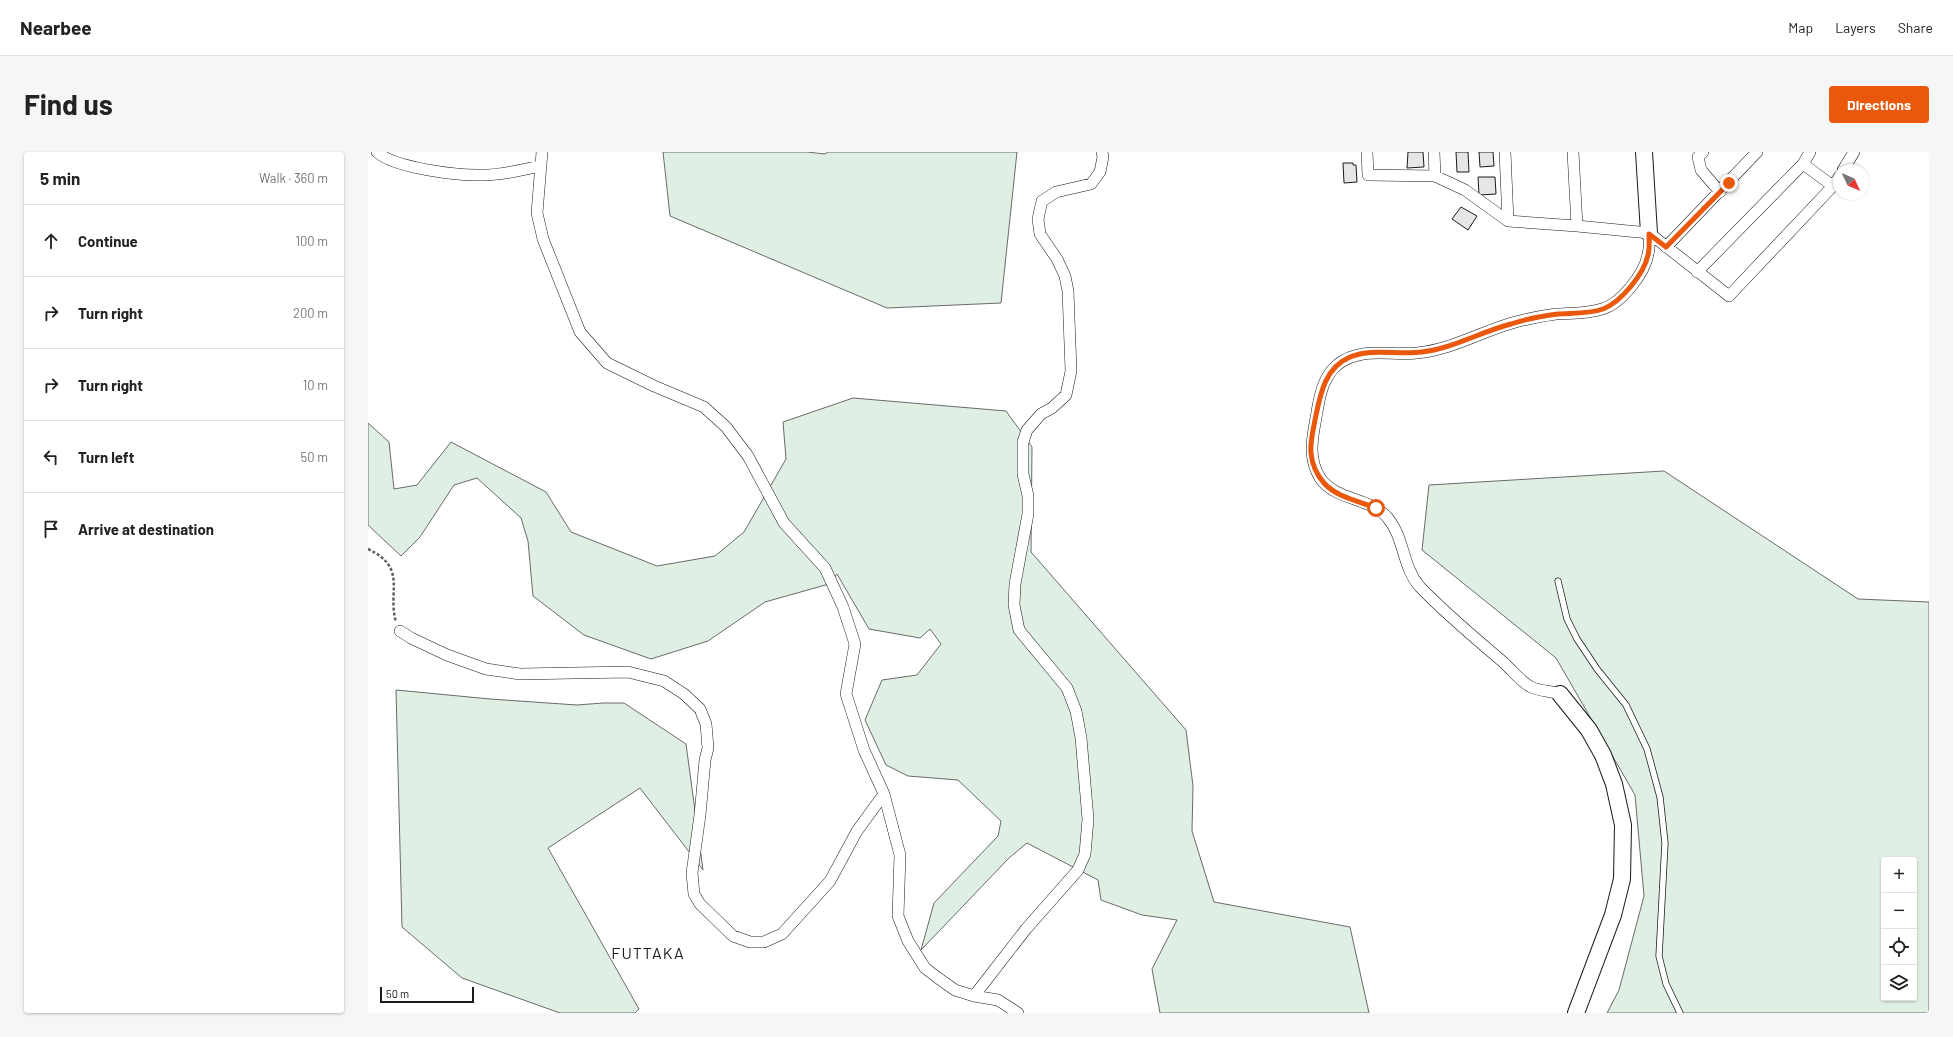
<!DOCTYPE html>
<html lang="en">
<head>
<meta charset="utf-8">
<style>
	body { margin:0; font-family:Barlow,sans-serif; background:#f6f6f6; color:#222 }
	.controls { position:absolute; right:12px; bottom:12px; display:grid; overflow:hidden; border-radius:4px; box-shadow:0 1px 3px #0004 }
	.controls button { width:36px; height:36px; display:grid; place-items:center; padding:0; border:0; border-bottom:1px solid #e0e0e0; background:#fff; color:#222; font:20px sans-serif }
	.compass { position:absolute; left:1465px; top:12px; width:36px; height:36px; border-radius:50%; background:#fff; box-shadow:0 1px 3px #0004; rotate:134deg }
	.scale { position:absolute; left:12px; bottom:10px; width:94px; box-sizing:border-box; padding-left:4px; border:2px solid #1a1a1a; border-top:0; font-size:11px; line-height:14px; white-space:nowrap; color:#1a1a1a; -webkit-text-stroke:3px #fff; paint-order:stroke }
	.stop { position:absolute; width:12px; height:12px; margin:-9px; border:3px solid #ea580c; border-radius:50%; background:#fff }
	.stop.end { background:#ea580c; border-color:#fff; box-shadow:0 1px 4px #0008 }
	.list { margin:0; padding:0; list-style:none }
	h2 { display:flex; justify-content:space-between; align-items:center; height:52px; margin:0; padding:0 16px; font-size:17px }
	h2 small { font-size:13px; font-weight:400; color:#767676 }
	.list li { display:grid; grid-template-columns:26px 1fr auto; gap:12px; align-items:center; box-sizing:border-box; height:72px; padding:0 16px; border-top:1px solid #e0e0e0 }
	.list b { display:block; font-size:15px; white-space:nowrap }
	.list em { font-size:13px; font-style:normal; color:#767676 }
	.icon { flex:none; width:22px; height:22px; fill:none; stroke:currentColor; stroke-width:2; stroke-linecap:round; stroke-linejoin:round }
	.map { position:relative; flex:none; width:1561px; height:861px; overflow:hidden; border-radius:4px }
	header { display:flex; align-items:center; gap:24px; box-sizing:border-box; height:56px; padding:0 20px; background:#fff; border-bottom:1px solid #e0e0e0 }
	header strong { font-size:19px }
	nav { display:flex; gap:22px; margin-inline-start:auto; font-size:14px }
	.intro { display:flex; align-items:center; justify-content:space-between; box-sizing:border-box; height:96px; padding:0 24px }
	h1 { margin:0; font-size:28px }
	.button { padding:10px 18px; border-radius:4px; background:#ea580c; color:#fff; font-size:14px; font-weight:700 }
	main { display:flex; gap:24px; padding:0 24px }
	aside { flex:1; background:#fff; border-radius:4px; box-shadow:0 1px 3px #0004 }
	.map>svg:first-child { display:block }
	.green { fill:#e0efe3; stroke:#6a6a6a; fill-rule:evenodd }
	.building { fill:#e6e6e6; stroke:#1a1a1a }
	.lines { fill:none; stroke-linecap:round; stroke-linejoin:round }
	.lane-casing { stroke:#1a1a1a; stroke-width:7 }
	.street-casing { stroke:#1a1a1a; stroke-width:12 }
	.secondary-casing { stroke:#1a1a1a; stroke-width:18 }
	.path { stroke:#5f5f5f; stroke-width:2.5; stroke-dasharray:3 2; stroke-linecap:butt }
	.lane { stroke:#fff; stroke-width:5.5 }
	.street { stroke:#fff; stroke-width:11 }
	.secondary { stroke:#fff; stroke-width:16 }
	.route { stroke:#ea580c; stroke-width:5 }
	.labels { text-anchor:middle; stroke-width:3; stroke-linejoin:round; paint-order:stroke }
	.quarter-label { font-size:16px; letter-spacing:1px; fill:#1a1a1a; stroke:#fff }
</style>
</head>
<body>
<header>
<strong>Nearbee</strong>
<nav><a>Map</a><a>Layers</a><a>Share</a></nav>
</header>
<div class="intro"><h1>Find us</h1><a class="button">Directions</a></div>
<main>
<aside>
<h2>5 min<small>Walk · 360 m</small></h2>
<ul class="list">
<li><svg class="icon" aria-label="ahead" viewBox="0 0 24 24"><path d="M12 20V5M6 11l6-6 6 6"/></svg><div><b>Continue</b></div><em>100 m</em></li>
<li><svg class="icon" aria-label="right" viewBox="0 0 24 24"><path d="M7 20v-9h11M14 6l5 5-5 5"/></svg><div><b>Turn right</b></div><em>200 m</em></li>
<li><svg class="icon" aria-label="right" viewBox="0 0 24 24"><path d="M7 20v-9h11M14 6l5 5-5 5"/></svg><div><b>Turn right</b></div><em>10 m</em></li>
<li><svg class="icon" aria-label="left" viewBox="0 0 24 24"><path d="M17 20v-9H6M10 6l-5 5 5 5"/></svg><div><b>Turn left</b></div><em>50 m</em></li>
<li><svg class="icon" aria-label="arrive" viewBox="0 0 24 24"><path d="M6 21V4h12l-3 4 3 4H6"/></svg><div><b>Arrive at destination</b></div></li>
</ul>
</aside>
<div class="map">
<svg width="1561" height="861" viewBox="0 0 1561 861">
	<rect width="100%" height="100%" fill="#fff"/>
	<path class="green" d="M295,0H439L457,2L460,0H649L633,151L519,156L302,64Z
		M485,246L638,259L664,295L663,400L818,578L825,634L824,679L846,750L982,775L1001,861H792L784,817L809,768L774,763L733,748L730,728L659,691L641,706L553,798L566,751L630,684L633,669L590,628L540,624L518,613L497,568L514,528L549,523L573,492L562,477L552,486L501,477L469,422L461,432L397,450L340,489L283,507L216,483L165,444L160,389L153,366L109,326L86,333L52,385L33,404L0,373V271L21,290L26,337L49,333L83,290L178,340L203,380L289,414L347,404L376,380L418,307L415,270Z
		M1296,319L1490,447L1561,450V861H1239L1251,838L1276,744L1267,643L1188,506L1054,398L1061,333ZM1516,708H1546V846H1516Z
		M28,538L122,547L209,553L235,551H256L318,592L335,718L272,636L180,696L271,857L267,861H192L94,826L34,775Z"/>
	<path class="building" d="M1040,0H1055L1056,15L1039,16Z
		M1088,0H1100L1101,20H1089Z
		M1111,0H1125L1126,14L1112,15Z
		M975,11H985V13H988L989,30L976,31Z
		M1110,25H1127L1128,42L1111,43Z
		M1093,55L1109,64L1100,78L1084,67Z"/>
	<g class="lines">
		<defs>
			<path id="lane" d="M1190,429L1199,467L1209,487L1229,517L1258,553L1279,597L1292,645L1297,691L1291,804L1298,832L1312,861"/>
			<path id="street" d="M9,0C26,16 91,24 115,23C135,23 154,18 173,14
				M174,0L169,61L175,87L212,180L239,211L286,234L336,255L358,275L380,304L416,371L457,416L475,455L487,492L478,542L496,598L516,642L532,703L530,764L540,789L557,816L570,826L587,838L606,844L630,848L650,861
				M999,0L1000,23L1067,24L1097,38L1140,69L1209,74L1281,81L1361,144L1465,34L1471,25
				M1066,0L1067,24
				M1137,0L1140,69
				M1205,0L1209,74
				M1335,0L1330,5L1333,18L1352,40
				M1435,12L1465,34
				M1475,18L1486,0
				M1298,95L1389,0
				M1329,120L1435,12L1442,0
				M32,479L43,486L79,503L118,517L152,522L260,520L296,529L316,542L332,557L338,572L340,596L337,608L332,663L324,721L326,742L332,752L365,784L382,790H396L414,782L462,729L489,679L516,642
				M1192,542C1183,539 1171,539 1163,535C1153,530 1144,518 1135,510C1107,486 1078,462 1052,435C1034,415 1037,386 1019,365C1001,345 968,349 952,326C940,306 944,287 948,266C951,247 954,226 969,213C992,194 1023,204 1049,201C1085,197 1110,181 1144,171C1158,167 1174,164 1188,162C1204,161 1219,162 1234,157C1253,152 1277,121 1280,102C1282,96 1281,88 1281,81
				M606,844L658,777L710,718L717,702L720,667L713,586L708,559L699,536L651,478L646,453L647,432L660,362V344L655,322V290L659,278L673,262L684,256L698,243L703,219L700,139L697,124L689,107L672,82L670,67L674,49L688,40L723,32L732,20L735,5L734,0"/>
			<path id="secondary" d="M1276,0L1281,81
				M1192,542L1221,578L1235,603L1246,632L1255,673L1254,727L1245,763L1208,861"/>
		</defs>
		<use href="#lane" class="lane-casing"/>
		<use href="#street" class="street-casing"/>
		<use href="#secondary" class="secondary-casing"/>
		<path class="path" d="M0,397C40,416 19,439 28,470"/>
		<use href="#lane" class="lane"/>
		<use href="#street" class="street"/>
		<use href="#secondary" class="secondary"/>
	</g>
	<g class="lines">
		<path class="route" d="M1008,356C991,349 968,345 956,331C949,323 944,312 943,301C942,290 945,279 947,268C952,244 956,216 982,205C1004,196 1030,203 1054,200C1086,196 1112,180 1143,172C1158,167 1174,164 1190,162C1205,161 1221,162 1235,157C1253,150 1276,122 1280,103C1282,96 1281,88 1281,82L1298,95L1361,31"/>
	</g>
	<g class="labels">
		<g class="quarter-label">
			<text x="280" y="807">FUTTAKA</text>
		</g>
	</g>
</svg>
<div class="controls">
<button>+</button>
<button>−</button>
<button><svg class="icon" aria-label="locate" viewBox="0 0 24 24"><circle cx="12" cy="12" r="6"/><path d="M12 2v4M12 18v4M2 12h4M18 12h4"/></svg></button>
<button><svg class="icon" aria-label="layers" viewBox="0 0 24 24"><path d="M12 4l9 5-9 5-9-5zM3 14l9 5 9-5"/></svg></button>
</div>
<svg class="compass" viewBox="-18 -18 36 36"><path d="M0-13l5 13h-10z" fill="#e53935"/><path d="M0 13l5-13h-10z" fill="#767676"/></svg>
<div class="scale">50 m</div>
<div class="stop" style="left:1008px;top:356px"></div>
<div class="stop end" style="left:1361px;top:31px"></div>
</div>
</main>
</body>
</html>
